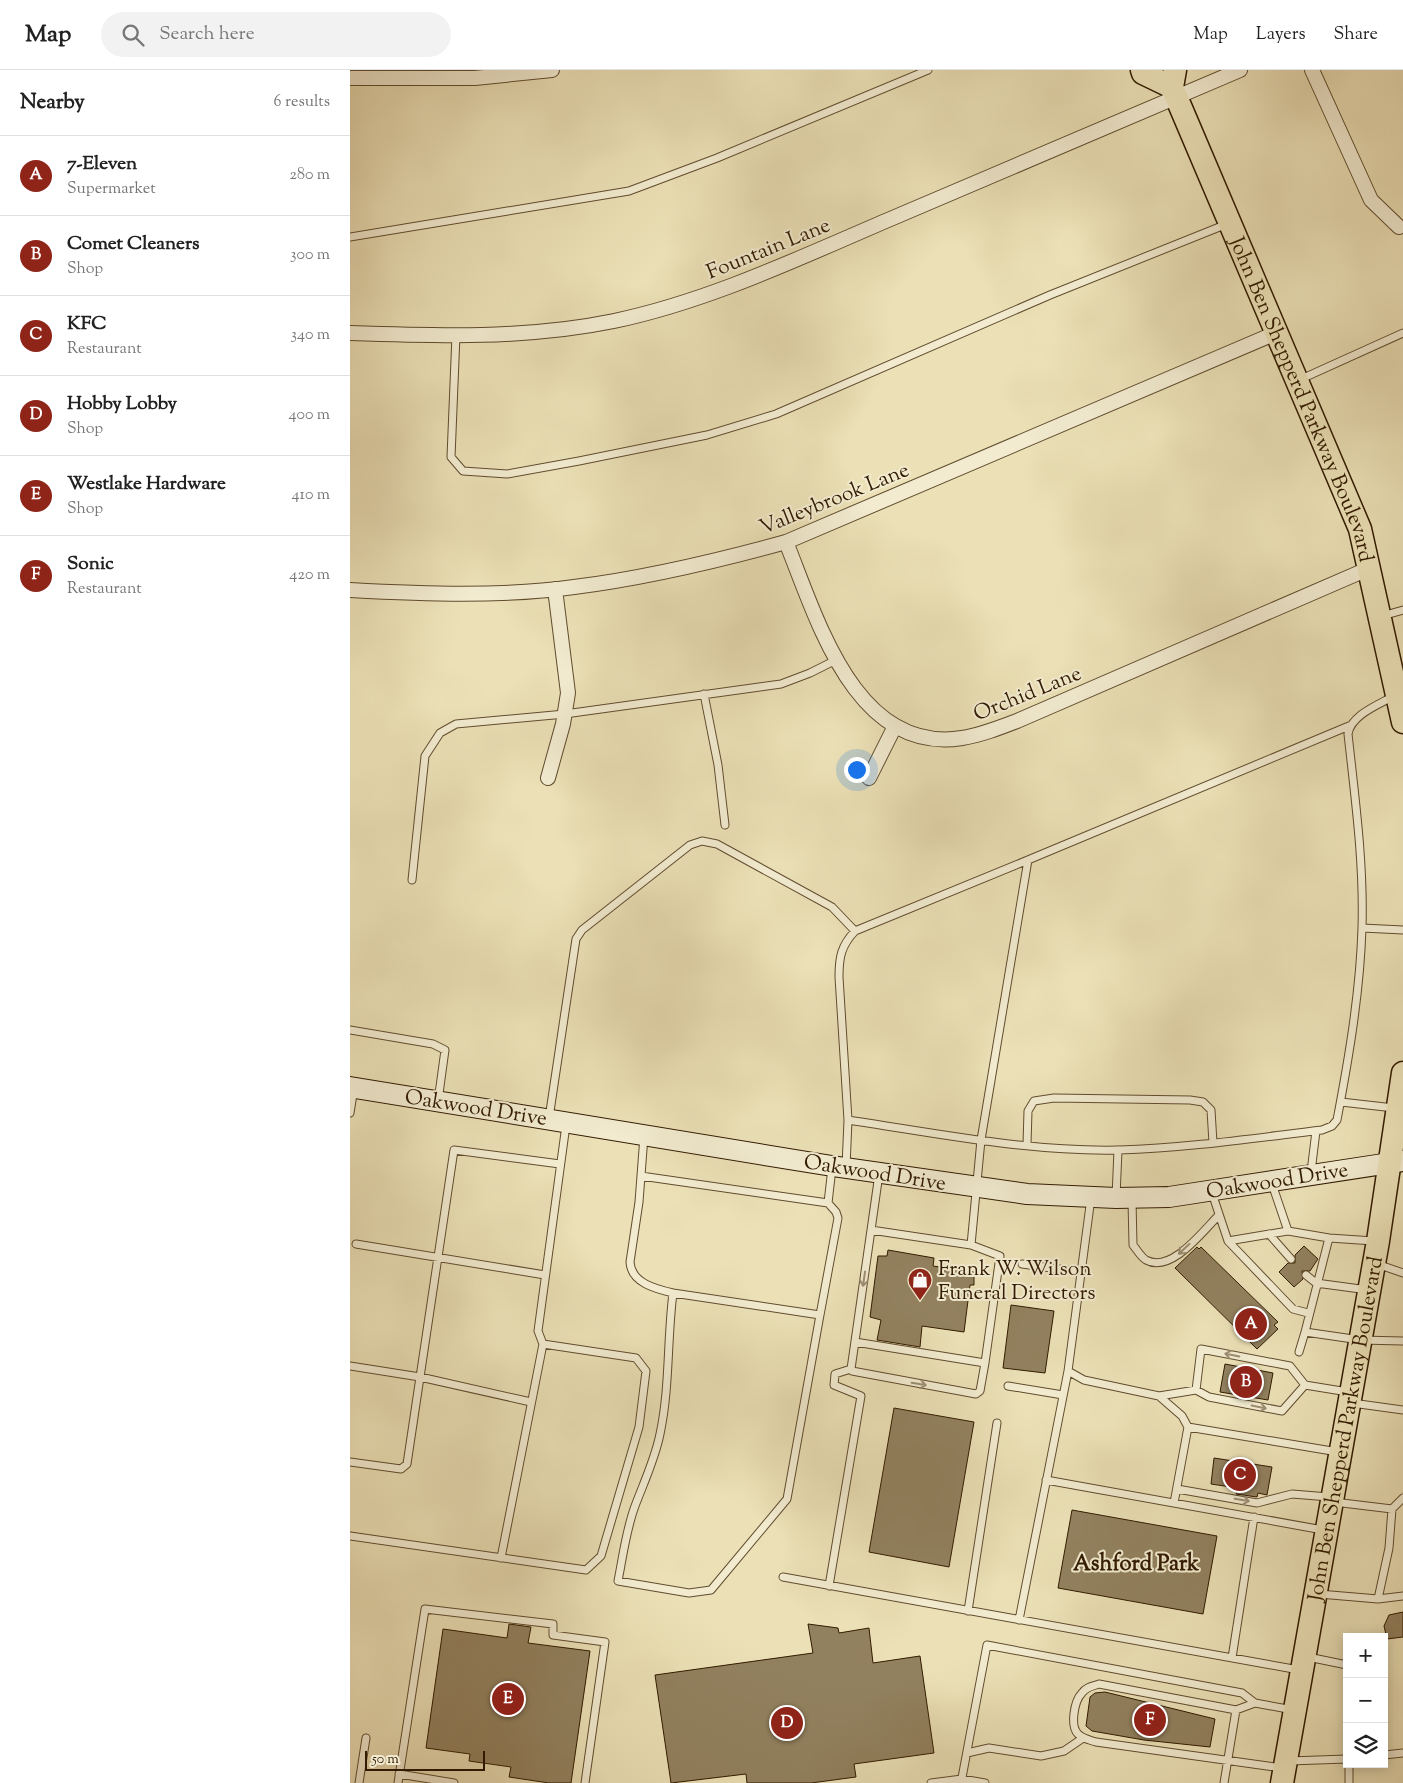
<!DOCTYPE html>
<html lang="en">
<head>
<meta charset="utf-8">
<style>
	body { margin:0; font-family:"Sorts Mill Goudy",serif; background:#f2f2f2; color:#222 }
	.controls { position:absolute; right:15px; bottom:15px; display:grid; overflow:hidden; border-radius:0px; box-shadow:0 2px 12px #0003 }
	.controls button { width:45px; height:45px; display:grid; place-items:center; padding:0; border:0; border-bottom:1px solid #e0e0e0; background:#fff; color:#222; font:25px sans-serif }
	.scale { position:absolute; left:15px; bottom:12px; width:120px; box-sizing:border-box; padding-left:5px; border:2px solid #321b00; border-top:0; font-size:14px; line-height:18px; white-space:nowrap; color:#321b00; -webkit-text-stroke:4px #f2ebd0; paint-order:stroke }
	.you { position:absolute; left:506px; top:699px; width:18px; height:18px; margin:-12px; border:4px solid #fff; border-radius:50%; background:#1a73e8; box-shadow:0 0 0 8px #1a73e833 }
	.badge { display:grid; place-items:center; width:32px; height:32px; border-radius:50%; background:#8f2418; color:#fff; font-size:16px; font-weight:700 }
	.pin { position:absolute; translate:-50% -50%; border:2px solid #fff; box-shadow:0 1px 5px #0006 }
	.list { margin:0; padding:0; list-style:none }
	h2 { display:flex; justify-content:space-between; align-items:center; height:65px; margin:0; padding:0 20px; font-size:21px }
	h2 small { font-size:16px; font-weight:400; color:#767676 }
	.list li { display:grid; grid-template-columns:32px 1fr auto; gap:15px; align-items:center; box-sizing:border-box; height:80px; padding:0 20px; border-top:1px solid #e0e0e0 }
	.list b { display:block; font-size:19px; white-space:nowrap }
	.list p { margin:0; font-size:16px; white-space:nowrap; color:#767676 }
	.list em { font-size:16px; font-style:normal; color:#767676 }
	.icon { flex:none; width:28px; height:28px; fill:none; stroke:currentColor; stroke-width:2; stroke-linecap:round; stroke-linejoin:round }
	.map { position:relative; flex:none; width:1053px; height:1713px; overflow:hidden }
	header { display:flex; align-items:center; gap:30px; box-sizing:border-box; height:70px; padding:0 25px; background:#fff; border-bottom:1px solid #e0e0e0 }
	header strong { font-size:24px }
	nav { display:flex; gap:28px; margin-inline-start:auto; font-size:18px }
	.search { width:350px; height:45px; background:#f2f2f2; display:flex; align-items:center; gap:12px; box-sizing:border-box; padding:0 18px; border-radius:28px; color:#767676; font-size:19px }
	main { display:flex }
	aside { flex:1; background:#fff }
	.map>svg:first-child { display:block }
	.building { fill:#92815f; stroke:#321b00 }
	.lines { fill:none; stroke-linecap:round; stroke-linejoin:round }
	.lane-casing { stroke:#604c2e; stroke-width:9 }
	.street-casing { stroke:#604c2e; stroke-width:16 }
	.secondary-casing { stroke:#321b00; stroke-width:22 }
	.primary-casing { stroke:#321b00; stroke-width:25 }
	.lane { stroke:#f2ebd0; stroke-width:7 }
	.street { stroke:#f2ebd0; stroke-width:14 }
	.secondary { stroke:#f2ebd0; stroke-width:20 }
	.primary { stroke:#ebe0b6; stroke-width:22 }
	.oneway { stroke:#9c8d72 }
	.labels { text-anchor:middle; stroke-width:4; stroke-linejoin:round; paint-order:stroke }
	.street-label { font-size:21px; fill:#321b00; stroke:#f2ebd0 }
	.poi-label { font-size:21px; fill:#321b00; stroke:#f2ebd0; text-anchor:start }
	.neighbourhood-label { font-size:22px; font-weight:bold; fill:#321b00; stroke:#f2ebd0 }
</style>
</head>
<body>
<header>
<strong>Map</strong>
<div class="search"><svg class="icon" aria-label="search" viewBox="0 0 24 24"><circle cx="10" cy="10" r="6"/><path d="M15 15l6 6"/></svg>Search here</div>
<nav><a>Map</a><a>Layers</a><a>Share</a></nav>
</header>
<main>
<aside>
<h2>Nearby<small>6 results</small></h2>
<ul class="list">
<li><span class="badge">A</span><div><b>7-Eleven</b><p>Supermarket</p></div><em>280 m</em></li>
<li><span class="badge">B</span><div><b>Comet Cleaners</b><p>Shop</p></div><em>300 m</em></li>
<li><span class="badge">C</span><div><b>KFC</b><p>Restaurant</p></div><em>340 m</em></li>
<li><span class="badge">D</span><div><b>Hobby Lobby</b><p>Shop</p></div><em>400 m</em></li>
<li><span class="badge">E</span><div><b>Westlake Hardware</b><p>Shop</p></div><em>410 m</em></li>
<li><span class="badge">F</span><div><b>Sonic</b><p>Restaurant</p></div><em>420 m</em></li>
</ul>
</aside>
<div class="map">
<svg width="1053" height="1713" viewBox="0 0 1053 1713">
	<rect width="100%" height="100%" fill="#ebe0b6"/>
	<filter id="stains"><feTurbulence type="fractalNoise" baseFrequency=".004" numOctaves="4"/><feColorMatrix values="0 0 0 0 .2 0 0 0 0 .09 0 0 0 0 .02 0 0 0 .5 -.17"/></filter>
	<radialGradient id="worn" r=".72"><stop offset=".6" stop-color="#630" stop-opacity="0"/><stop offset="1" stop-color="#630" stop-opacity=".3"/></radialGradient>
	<path class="building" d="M954,1176L968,1189L960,1201H952L953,1209L944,1217L929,1202L938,1193H945V1185Z
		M847,1177L849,1179L851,1177L928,1252L924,1255L928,1259L907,1279L825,1198Z
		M538,1180L584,1188L583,1196L624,1202V1215H620L614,1262L572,1256L570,1277L527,1270L531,1250L520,1247L528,1186H537Z
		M661,1235L704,1241L695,1303L653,1298Z
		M875,1294L923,1303L918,1330L870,1322Z
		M544,1338L624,1352L599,1497L519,1482Z
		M864,1388L922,1397L917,1425L908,1423L907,1427L886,1424L888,1418L861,1414Z
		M722,1440L867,1466L853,1544L708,1518Z
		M1053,1542V1567L1037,1569L1034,1556L1039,1545Z
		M159,1554L181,1557L178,1573L240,1581L221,1713H199L159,1707L161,1697L119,1691L120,1684L76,1678L93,1559L157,1568Z
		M458,1554L488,1558L489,1563L519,1558L523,1593L570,1586L584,1683L504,1694L506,1707L461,1713H397L396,1704L321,1713L305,1605L463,1583Z
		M755,1622L865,1649L860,1677L794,1670L742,1661L736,1656L740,1627L745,1623Z"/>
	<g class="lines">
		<defs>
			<path id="lane" d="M0,167L279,121L367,88L578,0
				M106,265L101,387L113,401L157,404L229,391L357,365L426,344L700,225L877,154
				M949,310L1053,263
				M1032,546L1053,540
				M354,624L368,695L375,755
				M62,810L75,686L90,663L106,654L215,644L431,614L460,603L486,590
				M1012,858L1053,860
				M0,960L83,974L95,980L88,1031
				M991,1032L1044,1038
				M0,1043L4,1018
				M199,1048L226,869L232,860L340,775L352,771L367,774L482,837L505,861
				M498,1050L489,907C489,887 491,876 505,861L678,790
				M294,1066L289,1132L280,1192C281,1213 306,1219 323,1223L470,1245L437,1429L361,1520L339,1523L268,1511C273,1486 276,1460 285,1436C294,1412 305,1389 310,1364C320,1317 317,1270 323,1223
				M677,1074L678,1041L684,1031L704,1028L840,1030L853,1032L861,1040L863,1073
				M496,1097L498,1050C585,1063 679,1082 769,1080C837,1078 905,1068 972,1060L982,1056L987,1050C999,987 1010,922 1012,858C1014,793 1005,728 998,664C1001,645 1028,635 1044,626
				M961,1102L966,1061
				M529,1104L521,1160L621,1175L650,1186L635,1293
				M291,1106L478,1133
				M922,1114L938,1161L979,1168L955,1262
				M862,1123L878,1171
				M766,1127L768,1080
				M741,1128L718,1301L734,1310L809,1326L832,1346L838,1357L824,1433
				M782,1130L783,1175C787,1180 791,1187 796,1190C821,1204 853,1161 869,1145
				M938,1161L878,1171L943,1239L958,1243
				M919,1164L941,1189
				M979,1168L1024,1171
				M6,1174L195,1205
				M621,1175L631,1070L678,790L999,656
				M672,1194L731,1202
				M1027,1194L1053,1203
				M956,1205L966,1213L1018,1220
				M470,1245L488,1148L486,1142L478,1133L482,1098
				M505,1272L635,1293L630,1321L626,1324L502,1301L501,1299L521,1160
				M949,1282L955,1262L1010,1270L1053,1271
				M0,1296L70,1307L181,1332
				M658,1316L713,1325
				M846,1320L851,1279L940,1296L955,1315L998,1322
				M809,1326L846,1320L859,1327L932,1341L955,1315
				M1002,1333L1053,1340
				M838,1357L988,1382
				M0,1392L51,1399L57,1394L104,1080L210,1094
				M696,1410L973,1460
				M827,1419L907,1433L942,1424L979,1427
				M1042,1439L1053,1428
				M0,1466L236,1500L251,1486L289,1357L296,1301L286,1288L193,1274L188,1261L216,1055
				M151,1488L193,1274
				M433,1507L949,1600
				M479,1516L511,1326L484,1315L485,1304L501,1299
				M969,1524L1028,1529L1039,1478L1042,1439L984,1432
				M1028,1529L1053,1526
				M618,1541L647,1353
				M669,1550L718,1301
				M958,1587L997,1595
				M882,1588L904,1447
				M905,1633L886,1640L749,1614C743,1616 736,1617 732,1623C724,1631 720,1656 728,1664C733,1669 740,1670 746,1672L932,1698
				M617,1683L639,1678L691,1686L714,1681L733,1668
				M1034,1685L1053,1683
				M939,1691L997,1689
				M49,1704L104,1713
				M9,1713L16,1668
				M48,1713L75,1539L203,1554V1565L255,1572L235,1713
				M581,1713L612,1709L635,1713
				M611,1713L637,1575L892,1623L905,1633L943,1640
				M874,1713L886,1640
				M999,1713V1694"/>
			<path id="street" d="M962,0L1021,130L1049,157
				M0,8H125L202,0
				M0,263C88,266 177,269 264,251C359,231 449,188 538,150C656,100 773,50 890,0
				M436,472C467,548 505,685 612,668C631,665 649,658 667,651L1020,498
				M0,520C74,524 151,527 224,517C296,508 367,491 436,472L926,263
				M198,708L213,654L218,623L205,519
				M519,708L545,656"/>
			<path id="secondary" d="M0,1017L482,1096L677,1124L766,1128L819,1127L1053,1091"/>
			<g id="primary">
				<path d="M792,0L793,3L822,17"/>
				<path id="s1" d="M825,0L822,17L1010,459L1053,652"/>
				<path id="s2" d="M932,1713L1028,1171L1053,1003"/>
			</g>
		</defs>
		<use href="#lane" class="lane-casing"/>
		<use href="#street" class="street-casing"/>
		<use href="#secondary" class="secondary-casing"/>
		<use href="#primary" class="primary-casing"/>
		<use href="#lane" class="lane"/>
		<use href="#street" class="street"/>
		<use href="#secondary" class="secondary"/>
		<use href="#primary" class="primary"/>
	</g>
	<defs><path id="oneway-shaft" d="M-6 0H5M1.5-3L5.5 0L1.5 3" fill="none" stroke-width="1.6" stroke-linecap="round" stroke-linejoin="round" transform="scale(1.25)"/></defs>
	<g class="oneway">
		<use href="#oneway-shaft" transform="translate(834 1179) rotate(137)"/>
		<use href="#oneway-shaft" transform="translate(514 1209) rotate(98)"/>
		<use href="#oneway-shaft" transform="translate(882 1285) rotate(-169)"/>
		<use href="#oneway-shaft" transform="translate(569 1314) rotate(10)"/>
		<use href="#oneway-shaft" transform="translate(909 1337) rotate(11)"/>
		<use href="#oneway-shaft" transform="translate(892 1430) rotate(10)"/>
	</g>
	<defs>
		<symbol id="shop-pin" viewBox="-11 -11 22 30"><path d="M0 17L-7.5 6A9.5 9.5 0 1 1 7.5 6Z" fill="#8f2418" stroke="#f2ebd0"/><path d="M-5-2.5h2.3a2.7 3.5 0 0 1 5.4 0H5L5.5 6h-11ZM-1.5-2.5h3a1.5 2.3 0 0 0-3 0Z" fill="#fff"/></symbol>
	</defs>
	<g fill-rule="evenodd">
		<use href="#shop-pin" x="556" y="1196" width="28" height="38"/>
	</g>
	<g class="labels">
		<g class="street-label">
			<text transform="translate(418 178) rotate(-22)" y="7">Fountain Lane</text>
			<text dy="7" stroke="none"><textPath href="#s1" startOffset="356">John Ben Shepperd Parkway Boulevard</textPath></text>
			<text transform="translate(484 428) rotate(-22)" y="7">Valleybrook Lane</text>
			<text transform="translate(677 623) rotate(-22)" y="7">Orchid Lane</text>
			<text transform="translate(126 1037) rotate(9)" y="7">Oakwood Drive</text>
			<text transform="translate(525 1102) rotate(9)" y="7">Oakwood Drive</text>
			<text transform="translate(927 1110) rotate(-9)" y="7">Oakwood Drive</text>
			<text dy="7" stroke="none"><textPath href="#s2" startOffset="360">John Ben Shepperd Parkway Boulevard</textPath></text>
		</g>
		<g class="poi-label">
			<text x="588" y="1205">Frank W. Wilson<tspan x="588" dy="24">Funeral Directors</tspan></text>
		</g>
		<g class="neighbourhood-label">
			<text x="786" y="1500">Ashford Park</text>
		</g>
	</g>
	<rect width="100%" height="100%" filter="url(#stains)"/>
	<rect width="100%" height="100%" fill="url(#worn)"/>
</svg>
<div class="controls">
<button>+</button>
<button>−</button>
<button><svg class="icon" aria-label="layers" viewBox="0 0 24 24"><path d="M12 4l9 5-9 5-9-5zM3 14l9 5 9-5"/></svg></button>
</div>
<div class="scale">50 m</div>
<div class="you"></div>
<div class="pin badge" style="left:901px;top:1254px">A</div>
<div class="pin badge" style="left:896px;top:1312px">B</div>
<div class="pin badge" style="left:890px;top:1405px">C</div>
<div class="pin badge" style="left:437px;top:1653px">D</div>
<div class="pin badge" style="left:158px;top:1629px">E</div>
<div class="pin badge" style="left:800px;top:1650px">F</div>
</div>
</main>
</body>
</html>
